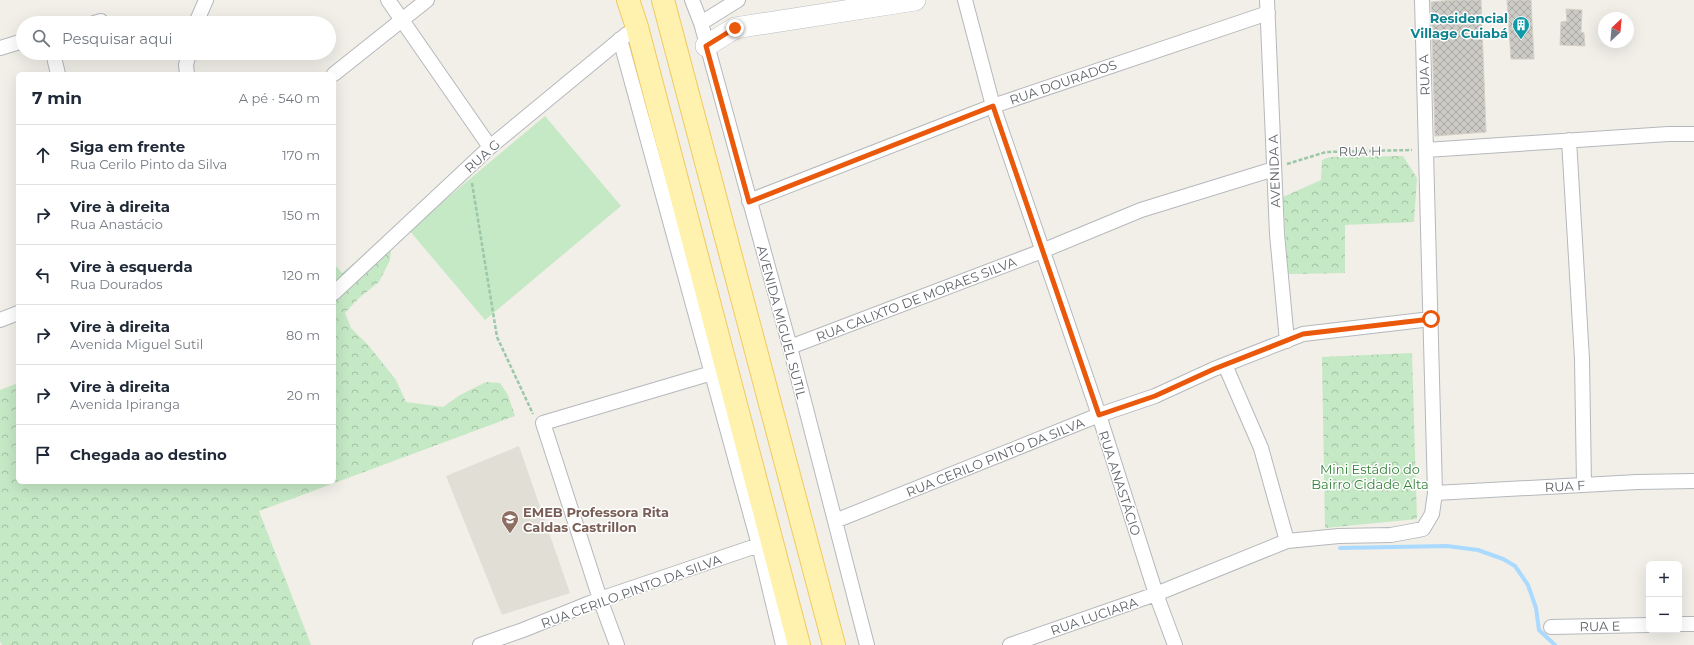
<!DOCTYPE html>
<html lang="pt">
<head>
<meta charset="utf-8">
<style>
	body { margin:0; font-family:Montserrat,sans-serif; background:#f2f2f3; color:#1f2937 }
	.controls { position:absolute; right:12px; bottom:12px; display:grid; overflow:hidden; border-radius:6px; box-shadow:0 4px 16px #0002 }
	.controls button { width:36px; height:36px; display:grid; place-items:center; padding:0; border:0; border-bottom:1px solid #e0e1e3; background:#fff; color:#1f2937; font:20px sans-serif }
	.compass { position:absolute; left:1598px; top:12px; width:36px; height:36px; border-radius:50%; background:#fff; box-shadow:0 4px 16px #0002; rotate:26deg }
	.stop { position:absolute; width:12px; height:12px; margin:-9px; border:3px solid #ea580c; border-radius:50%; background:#fff }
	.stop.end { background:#ea580c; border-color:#fff; box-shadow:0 1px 4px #0008 }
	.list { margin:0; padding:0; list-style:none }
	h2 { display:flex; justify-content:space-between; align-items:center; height:52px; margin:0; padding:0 16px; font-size:17px }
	h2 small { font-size:13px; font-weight:400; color:#747a83 }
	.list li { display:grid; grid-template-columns:26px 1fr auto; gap:12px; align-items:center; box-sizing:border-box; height:60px; padding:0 16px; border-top:1px solid #e0e1e3 }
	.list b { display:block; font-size:15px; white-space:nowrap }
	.list p { margin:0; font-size:13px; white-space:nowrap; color:#747a83 }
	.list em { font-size:13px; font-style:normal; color:#747a83 }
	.icon { flex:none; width:22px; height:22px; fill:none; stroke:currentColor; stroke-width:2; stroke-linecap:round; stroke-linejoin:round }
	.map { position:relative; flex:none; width:1694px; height:645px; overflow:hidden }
	.search { position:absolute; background:#fff; box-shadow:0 4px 16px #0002; left:16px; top:16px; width:320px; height:44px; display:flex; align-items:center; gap:10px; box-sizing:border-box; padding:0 14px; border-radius:22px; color:#747a83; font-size:15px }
	.panel { position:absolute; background:#fff; box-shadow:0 4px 16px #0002; left:16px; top:72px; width:320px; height:412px; border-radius:6px }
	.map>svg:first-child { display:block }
	.education { fill:#e1ded6 }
	.forest { fill:url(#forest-crowns) }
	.garden { fill:#c5e8c5 }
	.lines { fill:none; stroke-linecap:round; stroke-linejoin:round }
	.stream { stroke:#aadaff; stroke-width:4 }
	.building { fill:url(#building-cross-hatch); stroke:#d6d1c6 }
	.street-casing { stroke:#b5b8bc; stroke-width:16 }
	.secondary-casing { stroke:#b6babf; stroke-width:22 }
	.primary-casing { stroke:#f2c960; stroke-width:24 }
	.path { stroke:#9cc7a9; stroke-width:2.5; stroke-dasharray:4 2; stroke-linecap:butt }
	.street { stroke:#fff; stroke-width:14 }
	.secondary { stroke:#fff; stroke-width:21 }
	.primary { stroke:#fff2af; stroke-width:22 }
	.route { stroke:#ea580c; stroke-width:5 }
	.labels { text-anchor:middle; stroke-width:3; stroke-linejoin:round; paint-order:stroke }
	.culture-label { font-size:13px; font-weight:bold; fill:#0d838f; stroke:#fff; text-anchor:end }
	.street-label { font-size:13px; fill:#5f6368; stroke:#fff }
	.park-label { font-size:13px; fill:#348238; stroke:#fff }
	.education-label { font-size:13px; font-weight:bold; fill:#785e54; stroke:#fff; text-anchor:start }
</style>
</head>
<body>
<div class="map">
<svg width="1694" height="645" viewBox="0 0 1694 645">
	<defs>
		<pattern id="forest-crowns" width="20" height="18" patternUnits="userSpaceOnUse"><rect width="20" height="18" fill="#c5e8c5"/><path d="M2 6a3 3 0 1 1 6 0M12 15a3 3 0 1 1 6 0" fill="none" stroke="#a3c0a4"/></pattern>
		<pattern id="building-cross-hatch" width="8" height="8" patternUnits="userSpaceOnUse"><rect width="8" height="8" fill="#cccac5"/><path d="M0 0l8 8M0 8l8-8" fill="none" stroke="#a9a8a4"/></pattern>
	</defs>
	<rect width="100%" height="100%" fill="#f1efe8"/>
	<path class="education" d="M519,446L570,593L502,615L446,476Z"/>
	<path class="forest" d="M1403,156L1417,178L1414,222L1345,225V273L1288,274L1283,197L1321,180L1322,160L1330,157Z
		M400,221L405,232L392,242L390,260L379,282L359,298L345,313L351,328L369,346L396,380L406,402L443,407L460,395L486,382L500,383L508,395L515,416L259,511L311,645H2L0,642V390L18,383V482H334V249L335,265L342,273L354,263Z
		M1412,353L1417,519L1325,528L1322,357Z"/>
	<path class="garden" d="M545,116L621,206L485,320L409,230Z"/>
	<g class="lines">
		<path class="stream" d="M1340,548L1447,546L1478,550L1503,559L1515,566L1528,585L1536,608L1539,630L1555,645"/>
	</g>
	<path class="building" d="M1453,0H1481L1486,132L1435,136L1431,2Z
		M1507,0H1531L1534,59H1511Z
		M1566,9L1582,10L1581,32L1584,33L1585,46L1560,45L1561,22L1567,21Z"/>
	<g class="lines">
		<defs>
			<path id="street" d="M388,0L490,147
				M692,0L701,23L790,347L867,645
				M965,0L993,106L1099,415L1156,594L1175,645
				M1267,0L1277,234L1287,341
				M94,23L101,21
				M196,23L206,0
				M701,23L738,0
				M620,39L759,545L783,645
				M0,48L23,41
				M53,53L58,74
				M187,74L186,65L189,53
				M334,74L427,0
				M1569,140L1582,359L1584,485
				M1426,150L1668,134H1694
				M749,201L993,106L1268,13
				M334,293L490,147L627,34
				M0,320L18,313
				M790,347L1042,251L1141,210L1274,169
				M1435,493L1637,482L1694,481
				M835,521L1099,415L1155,396L1214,369L1303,334L1431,319
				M1287,541L1339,536L1391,535L1423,529L1432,514L1435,493L1422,0
				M1679,624H1694
				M1551,627L1649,625
				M480,645L523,630L600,599L759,545
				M617,645L600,599L543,423L712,373
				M1010,645L1156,594L1287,541L1261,448L1225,365"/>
			<path id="secondary" d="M706,46L735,28L915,0"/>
			<path id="primary" d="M628,0L637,27L799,645
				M663,0L834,645"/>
		</defs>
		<use href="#street" class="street-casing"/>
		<use href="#secondary" class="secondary-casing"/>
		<use href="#primary" class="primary-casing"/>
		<path class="path" d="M1287,164L1326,152L1412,150
			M472,183L497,337L533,414"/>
		<use href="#street" class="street"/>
		<use href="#secondary" class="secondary"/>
		<use href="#primary" class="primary"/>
	</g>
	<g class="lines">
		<path class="route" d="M735,28L706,46L749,202L993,106L1099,415L1155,396L1214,369L1303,334L1431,319"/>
	</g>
	<defs>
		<symbol id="building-pin" viewBox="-11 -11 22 30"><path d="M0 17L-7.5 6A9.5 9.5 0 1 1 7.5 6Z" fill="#0f9aa8" stroke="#fff"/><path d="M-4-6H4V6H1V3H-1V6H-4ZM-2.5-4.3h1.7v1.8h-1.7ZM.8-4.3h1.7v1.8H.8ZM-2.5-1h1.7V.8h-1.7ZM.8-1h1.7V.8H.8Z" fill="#fff"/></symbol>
		<symbol id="school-pin" viewBox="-11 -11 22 30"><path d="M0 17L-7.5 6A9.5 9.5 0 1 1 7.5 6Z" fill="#8d6e63" stroke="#fff"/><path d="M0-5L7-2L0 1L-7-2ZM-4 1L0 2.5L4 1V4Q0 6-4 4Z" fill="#fff"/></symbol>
	</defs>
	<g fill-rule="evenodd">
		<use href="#building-pin" x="1511" y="15" width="20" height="27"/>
		<use href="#school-pin" x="500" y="509" width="20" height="27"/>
	</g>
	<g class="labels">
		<g class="culture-label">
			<text x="1508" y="23">Residencial<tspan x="1508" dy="15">Village Cuiabá</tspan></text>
		</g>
		<g class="street-label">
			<text transform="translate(1424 75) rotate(-92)" y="5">RUA A</text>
			<text transform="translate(1063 82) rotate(-19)" y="5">RUA DOURADOS</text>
			<text transform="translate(1360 151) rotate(-1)" y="5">RUA H</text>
			<text transform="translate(482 156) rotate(-42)" y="5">RUA G</text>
			<text transform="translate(1274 171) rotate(-92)" y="5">AVENIDA A</text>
			<text transform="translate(916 299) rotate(-21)" y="5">RUA CALIXTO DE MORAES SILVA</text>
			<text transform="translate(782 322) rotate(75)" y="5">AVENIDA MIGUEL SUTIL</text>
			<text transform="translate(995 457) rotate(-22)" y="5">RUA CERILO PINTO DA SILVA</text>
			<text transform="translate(1120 483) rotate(72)" y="5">RUA ANASTÁCIO</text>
			<text transform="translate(1565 486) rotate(-3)" y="5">RUA F</text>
			<text transform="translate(631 591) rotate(-20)" y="5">RUA CERILO PINTO DA SILVA</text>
			<text transform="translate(1094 616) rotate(-19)" y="5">RUA LUCIARA</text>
			<text transform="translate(1600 626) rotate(-1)" y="5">RUA E</text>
		</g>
		<g class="park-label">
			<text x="1370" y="474">Mini Estádio do<tspan x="1370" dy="15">Bairro Cidade Alta</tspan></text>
		</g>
		<g class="education-label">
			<text x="523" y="517">EMEB Professora Rita<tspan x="523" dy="15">Caldas Castrillon</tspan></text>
		</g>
	</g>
</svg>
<div class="controls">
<button>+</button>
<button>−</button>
</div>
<svg class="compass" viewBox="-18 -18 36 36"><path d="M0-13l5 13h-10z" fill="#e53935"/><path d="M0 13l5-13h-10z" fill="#747a83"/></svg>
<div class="stop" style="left:1431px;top:319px"></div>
<div class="stop end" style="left:735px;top:28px"></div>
<div class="search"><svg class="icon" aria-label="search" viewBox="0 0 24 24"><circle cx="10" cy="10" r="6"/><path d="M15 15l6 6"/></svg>Pesquisar aqui</div>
<section class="panel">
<h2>7 min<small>A pé · 540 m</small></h2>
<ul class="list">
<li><svg class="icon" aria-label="ahead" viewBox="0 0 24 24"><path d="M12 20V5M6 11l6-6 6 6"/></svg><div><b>Siga em frente</b><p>Rua Cerilo Pinto da Silva</p></div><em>170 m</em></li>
<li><svg class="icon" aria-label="right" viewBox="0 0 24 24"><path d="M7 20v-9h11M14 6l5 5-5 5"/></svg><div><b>Vire à direita</b><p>Rua Anastácio</p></div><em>150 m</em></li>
<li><svg class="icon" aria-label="left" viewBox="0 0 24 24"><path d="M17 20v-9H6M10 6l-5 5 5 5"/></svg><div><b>Vire à esquerda</b><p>Rua Dourados</p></div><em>120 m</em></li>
<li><svg class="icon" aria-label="right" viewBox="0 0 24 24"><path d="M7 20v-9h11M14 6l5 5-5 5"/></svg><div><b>Vire à direita</b><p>Avenida Miguel Sutil</p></div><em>80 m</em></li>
<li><svg class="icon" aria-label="right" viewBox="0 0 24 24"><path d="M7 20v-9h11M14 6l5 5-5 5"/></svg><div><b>Vire à direita</b><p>Avenida Ipiranga</p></div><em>20 m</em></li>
<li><svg class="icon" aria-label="arrive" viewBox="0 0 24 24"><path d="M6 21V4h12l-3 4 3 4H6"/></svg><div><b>Chegada ao destino</b></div></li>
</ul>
</section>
</div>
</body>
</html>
